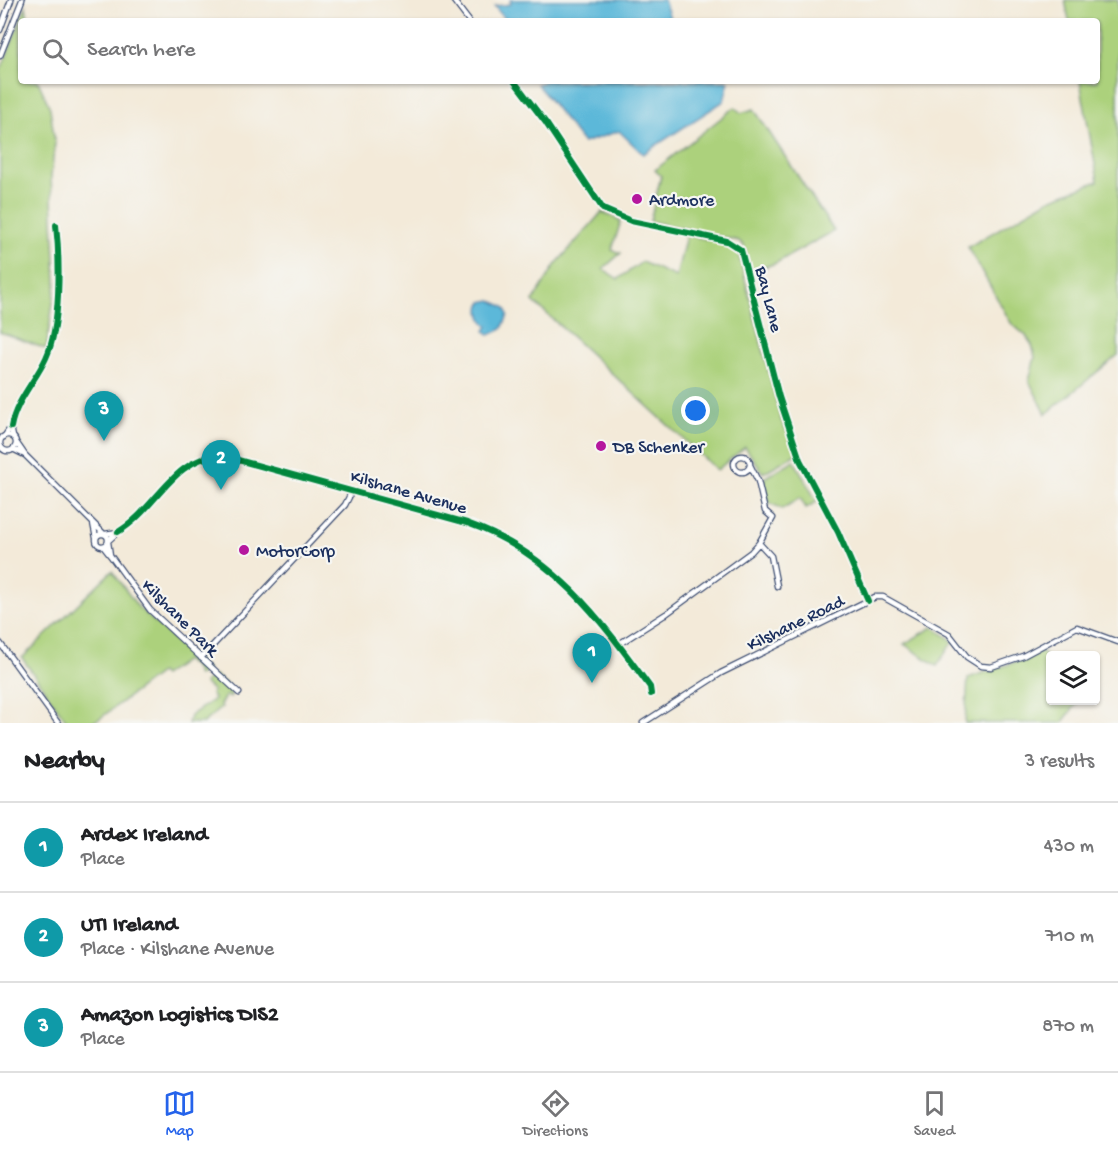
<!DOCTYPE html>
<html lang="en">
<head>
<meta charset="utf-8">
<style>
	body { margin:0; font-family:"Gochi Hand",sans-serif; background:#f6f6f6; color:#202124 }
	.controls { position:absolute; right:18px; bottom:18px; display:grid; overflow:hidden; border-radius:6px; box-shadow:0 2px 4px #0004 }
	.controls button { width:54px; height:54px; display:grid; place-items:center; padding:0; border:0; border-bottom:2px solid #e0e0e0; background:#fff; color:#202124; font:30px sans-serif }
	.you { position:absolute; left:696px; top:411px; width:21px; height:21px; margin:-15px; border:4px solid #fff; border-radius:50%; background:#1a73e8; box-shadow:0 0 0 9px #1a73e833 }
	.badge { display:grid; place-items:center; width:39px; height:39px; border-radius:50%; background:#2563eb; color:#fff; font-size:20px; font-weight:700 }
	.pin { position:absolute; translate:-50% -50px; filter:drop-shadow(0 2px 3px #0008) }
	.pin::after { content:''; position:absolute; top:32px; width:21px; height:18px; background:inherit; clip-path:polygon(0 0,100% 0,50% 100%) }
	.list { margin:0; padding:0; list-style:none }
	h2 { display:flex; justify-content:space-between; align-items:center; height:78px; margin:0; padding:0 24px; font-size:26px }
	h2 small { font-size:20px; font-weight:400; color:#757577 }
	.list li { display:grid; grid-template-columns:39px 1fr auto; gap:18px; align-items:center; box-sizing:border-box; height:90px; padding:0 24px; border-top:2px solid #e0e0e0 }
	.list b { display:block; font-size:22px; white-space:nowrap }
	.list p { margin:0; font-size:20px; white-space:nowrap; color:#757577 }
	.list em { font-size:20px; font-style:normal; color:#757577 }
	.icon { flex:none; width:33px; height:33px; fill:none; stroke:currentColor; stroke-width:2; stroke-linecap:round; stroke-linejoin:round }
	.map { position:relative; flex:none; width:1118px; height:723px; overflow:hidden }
	.search { position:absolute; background:#fff; box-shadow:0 2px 4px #0004; left:18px; right:18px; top:18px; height:66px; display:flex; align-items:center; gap:15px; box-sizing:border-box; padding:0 21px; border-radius:6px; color:#757577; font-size:22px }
	.sheet { height:348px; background:#fff }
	nav { display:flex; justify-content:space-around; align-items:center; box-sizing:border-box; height:84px; border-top:2px solid #e0e0e0; background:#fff; font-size:16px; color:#757577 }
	nav a { display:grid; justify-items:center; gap:3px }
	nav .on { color:#2563eb }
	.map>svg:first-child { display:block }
	.green { fill:#acd17b; stroke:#64806c; stroke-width:1.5 }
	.water { fill:#5bb8d9; stroke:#3b749c; stroke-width:1.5 }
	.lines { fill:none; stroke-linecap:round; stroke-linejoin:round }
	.minor-casing { stroke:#3b4b70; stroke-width:7 }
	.minor { stroke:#fff; stroke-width:4.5 }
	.cycleway-casing { stroke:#f6f6f2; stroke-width:10 }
	.cycleway { stroke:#00873e; stroke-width:6 }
	.poi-dot { fill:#b5179e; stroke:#f6f6f2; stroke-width:2 }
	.labels { text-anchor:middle; stroke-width:4.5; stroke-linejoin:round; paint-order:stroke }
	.poi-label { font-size:18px; fill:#1b2f5e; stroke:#f6f6f2; text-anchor:start }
	.street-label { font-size:18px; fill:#1b2f5e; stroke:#f6f6f2 }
</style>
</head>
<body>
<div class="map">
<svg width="1118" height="723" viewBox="0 0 1118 723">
	<rect width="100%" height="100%" fill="#f6f6f2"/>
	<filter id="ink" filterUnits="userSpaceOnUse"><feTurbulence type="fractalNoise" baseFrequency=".0167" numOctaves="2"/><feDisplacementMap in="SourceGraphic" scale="12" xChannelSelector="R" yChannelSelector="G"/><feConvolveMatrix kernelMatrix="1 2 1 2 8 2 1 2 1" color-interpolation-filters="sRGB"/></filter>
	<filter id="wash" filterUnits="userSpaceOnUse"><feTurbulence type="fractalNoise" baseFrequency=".008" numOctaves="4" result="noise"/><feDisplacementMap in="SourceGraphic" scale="24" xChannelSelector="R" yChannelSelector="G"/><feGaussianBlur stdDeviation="1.35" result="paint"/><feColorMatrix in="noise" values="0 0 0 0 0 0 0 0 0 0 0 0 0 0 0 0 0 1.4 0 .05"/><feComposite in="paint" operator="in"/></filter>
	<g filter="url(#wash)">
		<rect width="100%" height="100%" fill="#f3ead9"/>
		<path class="green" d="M1065,0H1118V355L1046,414L1029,381L1035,357L1032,345L1026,336L1011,323L968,247L1050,199L1098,181L1080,81H1097V21H1069Z
			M26,6L28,21H21V81H38L50,108L55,143L51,176L56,283L46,349L0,332V72Z
			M735,107L741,113L754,109L834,231L776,263L750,272L744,246L739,241L650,221L661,176L655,170Z
			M602,212L621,221L612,250L621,253L603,269L618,279L642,262L676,277L686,235L728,243L737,248L781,420L798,453L763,473L745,447L717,470L533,301L556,264Z
			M794,460L817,502L806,508L800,498L782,509L768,502L764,478Z
			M112,571L138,607L208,670L198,676L192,663L189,664L186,660L163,676L160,673L99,719L89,723H68L22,658Z
			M933,627L953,641L937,666L904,644Z
			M1041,650L1050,661V700L1079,701L1062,723H965L968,678L1024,659Z
			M215,675C222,681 235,689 230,698L226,695L220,705L222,707L203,723H188L190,716L214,699L211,693L213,691L204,683Z"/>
		<path class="water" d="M510,0H664L671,21H507L494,6L511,4Z
			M545,81H729L724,101L643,154L619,131L583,143L537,84Z
			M491,300L506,308L508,315L502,329L489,335L485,331L488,326C481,321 478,310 482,302Z"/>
	</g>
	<g filter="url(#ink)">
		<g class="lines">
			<defs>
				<path id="minor" d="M453,0L469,21
					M0,30L11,0
					M0,56L22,0
					M514,81L546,123L603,209L631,221L727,241L741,250L779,397L800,460L838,532L868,601
					M11,427C15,402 36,380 46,358C61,326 60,260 56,225
					M0 443a8 8 0 1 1 16 0a8 8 0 1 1-16 0Z
					M4,437L11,427L13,437
					M13,449L25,455L16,442
					M25,455L93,523
					M734 464a8 8 0 1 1 16 0a8 8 0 1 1-16 0Z
					M118,532C156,510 172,458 220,455L467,523C552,553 599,617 650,687L651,694
					M96 540a6 6 0 1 1 12 0a6 6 0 1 1-12 0Z
					M105,534L118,532L109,540
					M96,538L93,523L103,533
					M759,543L771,556L777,586
					M103,546L110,555L108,542
					M110,555L150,610L239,693
					M0,643L58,723
					M619,644L666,614L751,552L759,543L773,518L765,511L758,481L750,465
					M201,658L345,505L352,491
					M643,723L721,673L875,597H883L949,634L967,657L981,666L991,667L1023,656L1077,627L1118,642"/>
			</defs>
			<use href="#minor" class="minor-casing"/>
			<use href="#minor" class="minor"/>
			<defs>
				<path id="cycleway" d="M514,81L546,123L603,209L631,221L727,241L741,250L779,397L800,460L838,532L868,601
					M11,427C15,402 36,380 46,358C61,326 60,260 56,225
					M118,532C156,510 172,458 220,455L467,523C552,553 599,617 650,687L651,694"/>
			</defs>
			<use href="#cycleway" class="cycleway-casing"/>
			<use href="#cycleway" class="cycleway"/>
		</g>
	</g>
	<g class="poi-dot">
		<circle cx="637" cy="199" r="6"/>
		<circle cx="601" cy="446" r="6"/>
		<circle cx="244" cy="550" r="6"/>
	</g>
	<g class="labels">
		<g class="poi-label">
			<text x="649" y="205">Ardmore</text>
			<text x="613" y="452">DB Schenker</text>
			<text x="256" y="556">MotorCorp</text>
		</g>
		<g class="street-label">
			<text transform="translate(770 299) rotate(76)" y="6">Bay Lane</text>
			<text transform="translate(409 491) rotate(16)" y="6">Kilshane Avenue</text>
			<text transform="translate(181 617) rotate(45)" y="6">Kilshane Park</text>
			<text transform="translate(795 622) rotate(-26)" y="6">Kilshane Road</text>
		</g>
	</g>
</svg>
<div class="controls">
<button><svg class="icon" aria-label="layers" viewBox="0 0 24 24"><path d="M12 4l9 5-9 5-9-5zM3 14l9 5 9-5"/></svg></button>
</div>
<div class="you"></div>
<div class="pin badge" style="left:592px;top:683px;background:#0f9aa8">1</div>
<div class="pin badge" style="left:221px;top:490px;background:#0f9aa8">2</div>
<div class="pin badge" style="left:104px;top:441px;background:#0f9aa8">3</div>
<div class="search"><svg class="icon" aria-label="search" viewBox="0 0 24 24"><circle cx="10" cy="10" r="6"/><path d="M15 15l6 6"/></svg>Search here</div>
</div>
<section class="sheet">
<h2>Nearby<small>3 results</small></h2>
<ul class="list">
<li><span class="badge" style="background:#0f9aa8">1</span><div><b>Ardex Ireland</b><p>Place</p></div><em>430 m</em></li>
<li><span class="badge" style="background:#0f9aa8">2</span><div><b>UTI Ireland</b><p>Place · Kilshane Avenue</p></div><em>710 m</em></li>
<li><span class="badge" style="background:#0f9aa8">3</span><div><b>Amazon Logistics DIS2</b><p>Place</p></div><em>870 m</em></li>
</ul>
</section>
<nav>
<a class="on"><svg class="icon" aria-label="map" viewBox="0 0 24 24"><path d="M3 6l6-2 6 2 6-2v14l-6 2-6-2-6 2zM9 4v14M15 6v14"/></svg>Map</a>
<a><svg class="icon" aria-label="directions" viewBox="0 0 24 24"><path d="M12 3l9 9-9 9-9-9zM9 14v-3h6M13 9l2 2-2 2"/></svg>Directions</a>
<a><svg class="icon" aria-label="saved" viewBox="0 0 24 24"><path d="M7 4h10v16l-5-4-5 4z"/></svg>Saved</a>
</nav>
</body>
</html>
